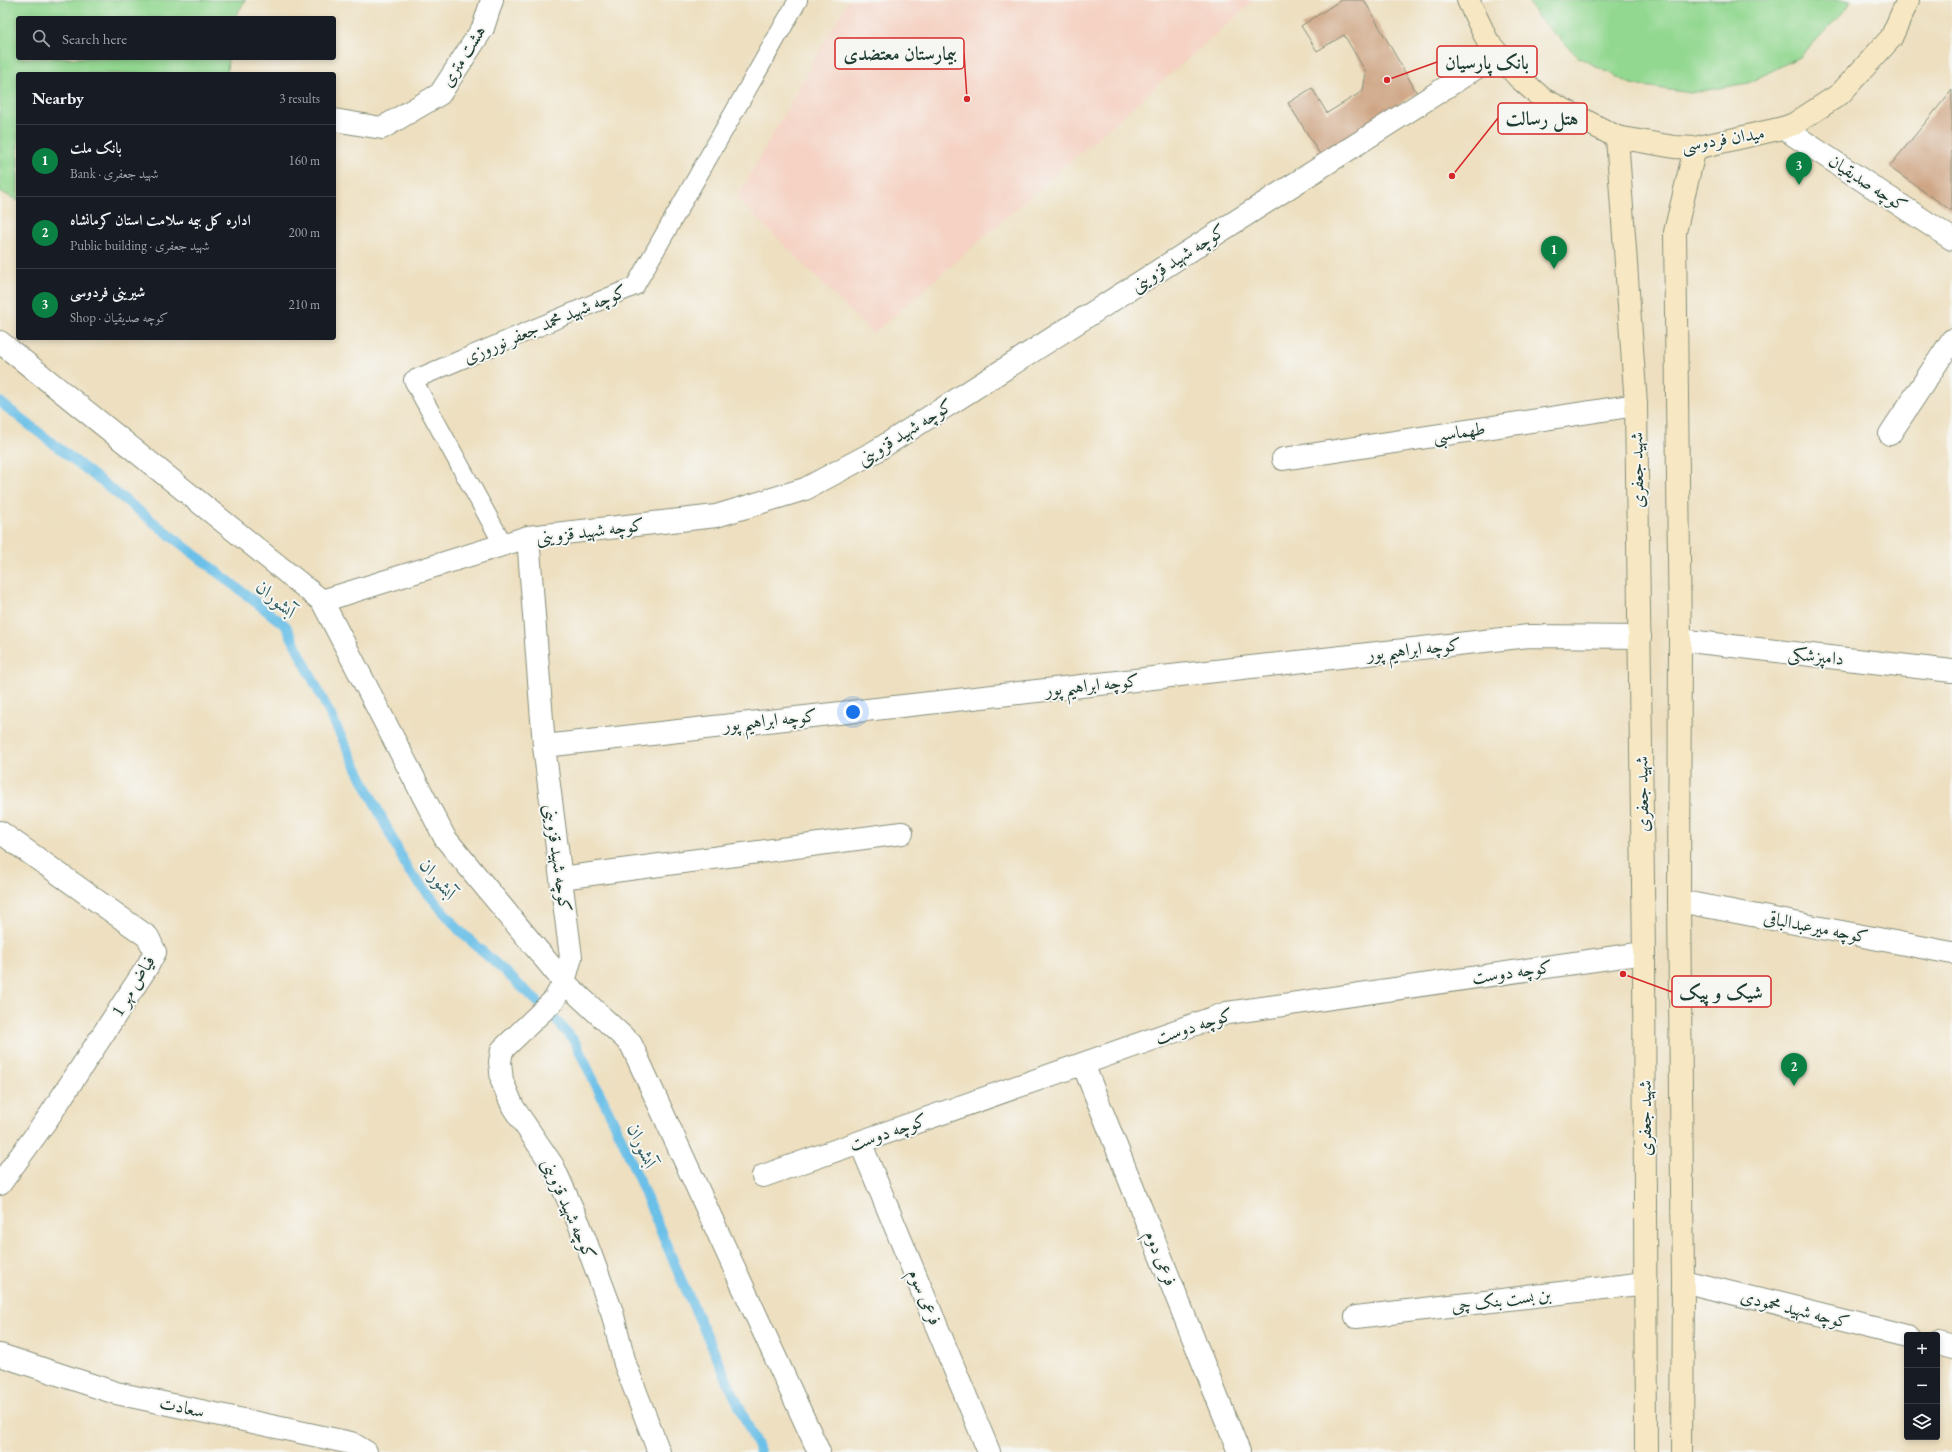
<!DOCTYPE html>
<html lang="en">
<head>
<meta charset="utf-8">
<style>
	body { margin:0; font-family:"EB Garamond",Amiri,serif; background:#242831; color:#f1f3f6 }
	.controls { position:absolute; right:12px; bottom:12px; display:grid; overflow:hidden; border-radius:4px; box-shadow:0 2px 6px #0003 }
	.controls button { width:36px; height:36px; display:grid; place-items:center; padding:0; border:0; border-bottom:1px solid #363941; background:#171b24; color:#f1f3f6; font:20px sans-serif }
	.you { position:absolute; left:853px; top:712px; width:14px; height:14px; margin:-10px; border:3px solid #fff; border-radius:50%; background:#1a73e8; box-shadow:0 0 0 6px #1a73e833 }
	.badge { display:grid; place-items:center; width:26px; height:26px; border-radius:50%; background:#0b8043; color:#fff; font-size:13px; font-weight:700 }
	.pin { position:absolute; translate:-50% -33px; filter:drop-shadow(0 1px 2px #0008) }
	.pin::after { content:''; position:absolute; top:21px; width:14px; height:12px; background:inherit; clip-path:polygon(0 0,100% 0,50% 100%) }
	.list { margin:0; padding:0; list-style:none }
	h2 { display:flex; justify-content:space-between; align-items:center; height:52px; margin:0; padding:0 16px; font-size:17px }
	h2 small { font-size:13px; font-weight:400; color:#9ea1a6 }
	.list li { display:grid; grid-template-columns:26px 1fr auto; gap:12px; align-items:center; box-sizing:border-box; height:72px; padding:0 16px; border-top:1px solid #363941 }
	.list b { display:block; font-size:15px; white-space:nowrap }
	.list p { margin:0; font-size:13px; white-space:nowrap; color:#9ea1a6 }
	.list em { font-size:13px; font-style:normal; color:#9ea1a6 }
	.icon { flex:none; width:22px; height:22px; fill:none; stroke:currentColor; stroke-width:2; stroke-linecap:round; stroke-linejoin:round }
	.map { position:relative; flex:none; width:1952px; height:1452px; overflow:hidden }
	.search { position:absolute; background:#171b24; box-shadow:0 2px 6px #0003; left:16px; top:16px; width:320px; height:44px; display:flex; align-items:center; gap:10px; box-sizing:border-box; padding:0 14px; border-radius:4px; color:#9ea1a6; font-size:15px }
	.panel { position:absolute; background:#171b24; box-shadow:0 2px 6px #0003; left:16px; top:72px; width:320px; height:268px; border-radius:4px }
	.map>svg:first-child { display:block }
	.built { fill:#f5d2c3 }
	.green { fill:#93d891; stroke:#598a62 }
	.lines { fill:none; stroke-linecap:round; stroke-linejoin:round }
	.stream { stroke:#6bc0e8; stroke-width:10 }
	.building { fill:#cfa685 }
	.lane-casing { stroke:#868e7a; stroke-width:20 }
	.street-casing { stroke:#868e7a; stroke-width:24 }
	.secondary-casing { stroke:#868e7a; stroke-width:24 }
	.lane { stroke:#fff; stroke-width:18 }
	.street { stroke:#fff; stroke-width:22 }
	.secondary { stroke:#f7e8c3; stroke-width:22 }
	.labels { text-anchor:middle; stroke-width:4; stroke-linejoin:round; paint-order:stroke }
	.street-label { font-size:18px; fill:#1f3d34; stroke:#f6f6f2 }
	.water-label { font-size:19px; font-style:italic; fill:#325e61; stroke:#f6f6f2 }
	.leader { fill:none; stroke:#d62828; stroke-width:1.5 }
	.callout-dot { fill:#d62828; stroke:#f6f6f2; stroke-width:1.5 }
	.callout { fill:#f6f6f2; stroke:#d62828; stroke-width:1.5 }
	.callout-label { font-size:19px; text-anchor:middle; font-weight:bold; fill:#1f3d34 }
</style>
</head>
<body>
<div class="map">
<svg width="1952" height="1452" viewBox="0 0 1952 1452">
	<rect width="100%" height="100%" fill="#f6f6f2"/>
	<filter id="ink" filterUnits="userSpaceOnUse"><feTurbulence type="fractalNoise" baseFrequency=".025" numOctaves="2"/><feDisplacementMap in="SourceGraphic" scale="8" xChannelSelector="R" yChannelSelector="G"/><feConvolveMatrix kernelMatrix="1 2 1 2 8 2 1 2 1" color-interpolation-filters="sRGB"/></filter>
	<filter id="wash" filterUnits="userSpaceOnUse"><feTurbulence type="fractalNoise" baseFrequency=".012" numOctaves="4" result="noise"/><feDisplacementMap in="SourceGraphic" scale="16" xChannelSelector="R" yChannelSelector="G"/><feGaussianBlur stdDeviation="0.9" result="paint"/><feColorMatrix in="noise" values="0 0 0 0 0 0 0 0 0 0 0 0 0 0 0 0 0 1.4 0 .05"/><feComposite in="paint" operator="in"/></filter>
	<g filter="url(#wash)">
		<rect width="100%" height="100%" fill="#eddfbf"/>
		<path class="built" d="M848,0H1255L873,334L737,198Z"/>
		<path class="green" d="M0,0H246L234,18H18V58H228L227,74H18V201L0,191Z
			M1528,0H1851L1847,8L1801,56L1748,83L1690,93L1631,84L1578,57L1536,15Z"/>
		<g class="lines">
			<path class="stream" d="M0,402L286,626L408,870L459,930L550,1013L575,1042L621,1137L680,1277L760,1452"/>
		</g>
		<g id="blocks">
			<path class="building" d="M1341,0H1364L1417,93L1320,154L1288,103L1312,88L1327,113L1363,91L1366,72L1344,35L1317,51L1301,26Z
				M1952,90V211L1889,167Z"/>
		</g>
	</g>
	<g filter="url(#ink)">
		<use href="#blocks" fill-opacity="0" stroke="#868e7a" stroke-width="1"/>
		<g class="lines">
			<defs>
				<path id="lane" d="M503,544L413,380L635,286L798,0"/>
				<path id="street" d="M334,120L382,128L440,94L483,28L492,0
					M1783,128L1952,239
					M0,342L322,601L445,838L564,982L631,1044L819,1452
					M1890,434L1952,340
					M1283,459L1636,405
					M322,601L528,537
					M1680,640L1952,671
					M544,746L1529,636L1640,637
					M0,832L148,937L155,952L147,967L48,1118L0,1184
					M561,878L902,833
					M1679,901L1952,953
					M1083,1064L1239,1452
					M860,1142L989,1452
					M763,1176L1227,1013L1644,953
					M1683,1281L1907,1336
					M1356,1317L1646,1283
					M1937,1343L1952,1347
					M0,1355L116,1393L351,1443L366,1452
					M659,1452L625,1364L612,1312L580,1226L553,1166L513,1107L502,1081L500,1062L502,1050L554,1000L564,982L571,957L544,746L528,537L716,516L805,489L876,451L1498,54"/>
				<path id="secondary" d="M1468,0L1488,42L1518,77L1543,99L1617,137L1674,147L1695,148L1783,128L1794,124L1840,94L1891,38L1908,0
					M1617,137L1636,405L1644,953L1646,1452
					M1682,1452L1683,1281L1679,901L1680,640L1675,232L1695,148"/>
			</defs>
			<use href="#lane" class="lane-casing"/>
			<use href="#street" class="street-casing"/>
			<use href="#secondary" class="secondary-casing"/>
			<use href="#lane" class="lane"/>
			<use href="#street" class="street"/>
			<use href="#secondary" class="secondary"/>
		</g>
	</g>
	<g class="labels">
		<g class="street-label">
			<text transform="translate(463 56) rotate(-58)" y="6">هشت متری</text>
			<text transform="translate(1723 139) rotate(-9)" y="6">میدان فردوسی</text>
			<text transform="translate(1868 183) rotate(33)" y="6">کوچه صدیقیان</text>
			<text transform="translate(1178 258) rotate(-33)" y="6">کوچه شهید قزوینی</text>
			<text transform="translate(545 324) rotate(-23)" y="6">کوچه شهید محمد جعفر نوروزی</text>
			<text transform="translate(905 432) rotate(-32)" y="6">کوچه شهید قزوینی</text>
			<text transform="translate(1459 432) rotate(-9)" y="6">طهماسبی</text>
			<text transform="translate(1637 470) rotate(-91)" y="6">شهید جعفری</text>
			<text transform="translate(590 531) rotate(-7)" y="6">کوچه شهید قزوینی</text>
			<text transform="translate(1414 649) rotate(-6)" y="6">کوچه ابراهیم پور</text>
			<text transform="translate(1816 656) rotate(6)" y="6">دامپزشکی</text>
			<text transform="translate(1092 685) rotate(-6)" y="6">کوچه ابراهیم پور</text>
			<text transform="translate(770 720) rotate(-6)" y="6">کوچه ابراهیم پور</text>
			<text transform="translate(1642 794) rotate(-91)" y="6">شهید جعفری</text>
			<text transform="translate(558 858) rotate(82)" y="6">کوچه شهید قزوینی</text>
			<text transform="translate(1816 927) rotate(11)" y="6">کوچه میرعبدالباقی</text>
			<text transform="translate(1512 972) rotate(-8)" y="6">کوچه دوست</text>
			<text transform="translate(133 986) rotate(-59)" y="6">فیاض مهر 1</text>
			<text transform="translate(1194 1026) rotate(-18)" y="6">کوچه دوست</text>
			<text transform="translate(1645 1118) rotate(-90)" y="6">شهید جعفری</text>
			<text transform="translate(888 1132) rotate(-19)" y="6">کوچه دوست</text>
			<text transform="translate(569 1209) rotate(66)" y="6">کوچه شهید قزوینی</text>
			<text transform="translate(1161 1258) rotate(68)" y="6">فرعی دوم</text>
			<text transform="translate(925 1297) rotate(67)" y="6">فرعی سوم</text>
			<text transform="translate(1501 1300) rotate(-7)" y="6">بن بست بنک چی</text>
			<text transform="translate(1795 1309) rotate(14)" y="6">کوچه شهید محمودی</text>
			<text transform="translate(182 1407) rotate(12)" y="6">سعادت</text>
		</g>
		<g class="water-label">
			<text transform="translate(277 599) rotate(41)" y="7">آبشوران</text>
			<text transform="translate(439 879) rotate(51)" y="7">آبشوران</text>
			<text transform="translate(643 1146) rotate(66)" y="7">آبشوران</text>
		</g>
	</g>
	<path class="leader" d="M967 99L964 53M1387 80L1437 62M1452 176L1498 118M1623 974L1672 992"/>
	<g class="callout-dot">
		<circle cx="967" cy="99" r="4"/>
		<circle cx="1387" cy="80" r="4"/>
		<circle cx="1452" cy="176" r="4"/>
		<circle cx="1623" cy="974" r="4"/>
	</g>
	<g class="callout">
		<rect x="835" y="38" width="129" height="31" rx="4"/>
		<rect x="1437" y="46" width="100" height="31" rx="4"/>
		<rect x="1498" y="103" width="89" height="31" rx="4"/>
		<rect x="1672" y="976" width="99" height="31" rx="4"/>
	</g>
	<g class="callout-label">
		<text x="900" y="60">بیمارستان معتضدی</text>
		<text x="1487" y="69">بانک پارسیان</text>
		<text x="1542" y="125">هتل رسالت</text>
		<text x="1721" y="999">شیک و پیک</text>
	</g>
</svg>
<div class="controls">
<button>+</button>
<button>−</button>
<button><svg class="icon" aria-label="layers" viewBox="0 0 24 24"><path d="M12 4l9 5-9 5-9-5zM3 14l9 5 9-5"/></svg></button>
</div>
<div class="you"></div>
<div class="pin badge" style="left:1554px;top:269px">1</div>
<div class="pin badge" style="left:1794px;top:1086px">2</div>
<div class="pin badge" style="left:1799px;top:185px">3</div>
<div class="search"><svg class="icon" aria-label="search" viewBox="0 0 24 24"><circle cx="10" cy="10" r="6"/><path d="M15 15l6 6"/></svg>Search here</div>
<section class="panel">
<h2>Nearby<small>3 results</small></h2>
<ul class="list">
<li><span class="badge">1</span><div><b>بانک ملت</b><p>Bank · شهید جعفری</p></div><em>160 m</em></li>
<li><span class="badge">2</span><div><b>اداره کل بیمه سلامت استان کرمانشاه</b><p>Public building · شهید جعفری</p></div><em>200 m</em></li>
<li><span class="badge">3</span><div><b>شیرینی فردوسی</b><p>Shop · کوچه صدیقیان</p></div><em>210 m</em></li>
</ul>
</section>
</div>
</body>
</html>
